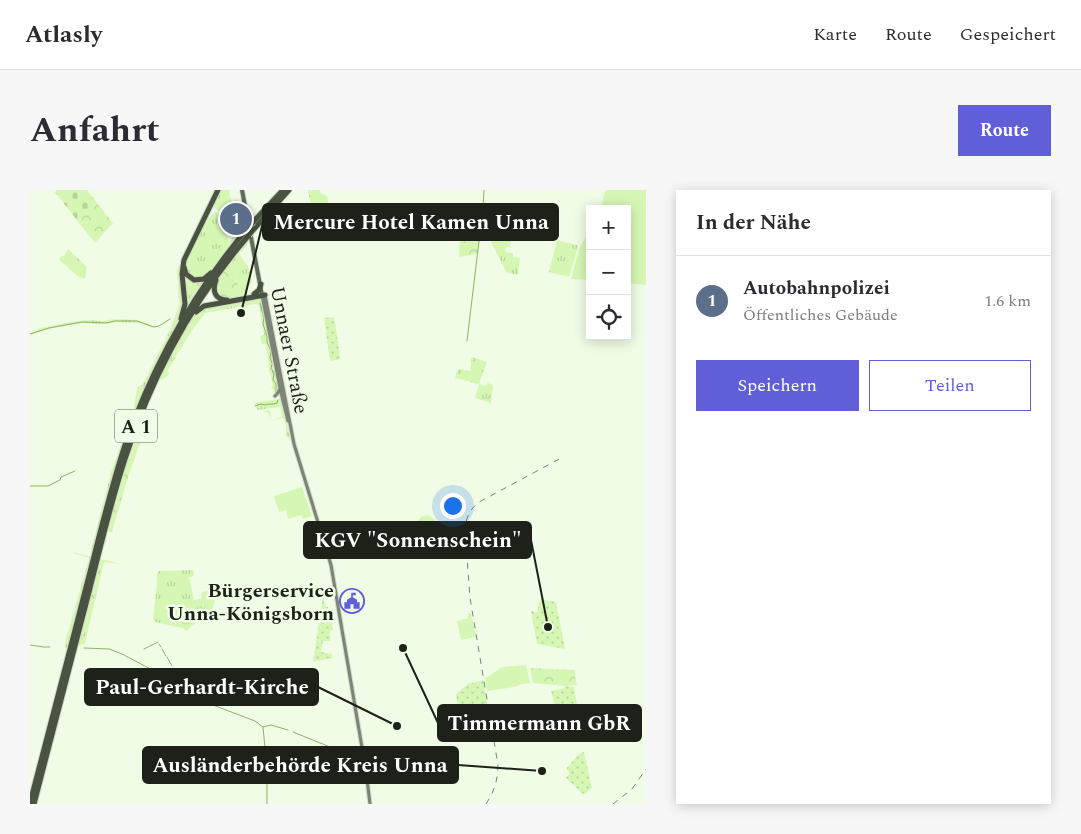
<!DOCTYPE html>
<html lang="de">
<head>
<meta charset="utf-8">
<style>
	body { margin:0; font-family:Spectral,serif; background:#f7f7f7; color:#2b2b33 }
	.controls { position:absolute; right:15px; top:15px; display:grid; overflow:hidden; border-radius:0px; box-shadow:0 2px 12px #0003 }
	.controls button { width:45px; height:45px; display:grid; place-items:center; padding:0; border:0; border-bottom:1px solid #e1e1e2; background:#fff; color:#2b2b33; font:25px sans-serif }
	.you { position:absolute; left:422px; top:315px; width:18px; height:18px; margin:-12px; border:4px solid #fff; border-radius:50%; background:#1a73e8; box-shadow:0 0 0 8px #1a73e833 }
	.badge { display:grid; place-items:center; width:32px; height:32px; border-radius:50%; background:#615fd8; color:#fff; font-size:16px; font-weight:700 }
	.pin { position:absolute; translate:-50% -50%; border:2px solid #fff; box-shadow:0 1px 5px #0006 }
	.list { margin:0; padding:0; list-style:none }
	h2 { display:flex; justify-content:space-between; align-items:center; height:65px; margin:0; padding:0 20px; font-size:21px }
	h2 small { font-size:16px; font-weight:400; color:#7c7c81 }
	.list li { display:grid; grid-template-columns:32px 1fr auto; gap:15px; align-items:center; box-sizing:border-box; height:90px; padding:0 20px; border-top:1px solid #e1e1e2 }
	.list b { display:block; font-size:19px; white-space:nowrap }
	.list p { margin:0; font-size:16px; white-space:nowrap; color:#7c7c81 }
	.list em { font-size:16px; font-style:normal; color:#7c7c81 }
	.actions { display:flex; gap:10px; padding:15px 20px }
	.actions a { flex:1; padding:11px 0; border:1px solid #615fd8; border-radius:0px; text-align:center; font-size:18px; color:#615fd8 }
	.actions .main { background:#615fd8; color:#fff }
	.icon { flex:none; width:28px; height:28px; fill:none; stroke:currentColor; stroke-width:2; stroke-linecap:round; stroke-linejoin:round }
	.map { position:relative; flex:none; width:616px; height:614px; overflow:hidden; border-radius:0px }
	header { display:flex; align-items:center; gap:30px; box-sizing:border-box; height:70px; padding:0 25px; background:#fff; border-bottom:1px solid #e1e1e2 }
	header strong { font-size:24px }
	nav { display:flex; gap:28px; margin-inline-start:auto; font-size:18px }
	.intro { display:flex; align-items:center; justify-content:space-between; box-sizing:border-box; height:120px; padding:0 30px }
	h1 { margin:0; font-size:35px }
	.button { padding:12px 22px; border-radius:0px; background:#615fd8; color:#fff; font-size:18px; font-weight:700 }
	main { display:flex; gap:30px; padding:0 30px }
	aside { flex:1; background:#fff; border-radius:0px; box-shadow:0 2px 12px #0003 }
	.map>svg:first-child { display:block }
	.grass { fill:url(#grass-tufts) }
	.forest { fill:url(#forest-crowns) }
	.cemetery { fill:url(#cemetery-stones) }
	.park { fill:#d6f7b4 }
	.garden { fill:url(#garden-dots) }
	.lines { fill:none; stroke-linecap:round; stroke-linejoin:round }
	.stream { stroke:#8eb363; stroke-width:1 }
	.secondary-casing { stroke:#cfd9c6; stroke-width:5 }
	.primary-casing { stroke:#cfd9c6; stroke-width:5.5 }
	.motorway-casing { stroke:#cfd9c6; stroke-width:7 }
	.secondary { stroke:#7d8477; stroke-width:3 }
	.primary { stroke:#626a5a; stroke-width:4 }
	.motorway { stroke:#4a5341; stroke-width:5 }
	.rail { stroke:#7b8274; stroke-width:1; stroke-dasharray:6 6; stroke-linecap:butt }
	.motorway-bridge-casing { stroke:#cfd9c6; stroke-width:7; stroke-linecap:butt }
	.motorway-bridge { stroke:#4a5341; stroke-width:5 }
	.labels { text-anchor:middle; stroke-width:5; stroke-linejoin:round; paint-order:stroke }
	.shield { fill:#f1fce7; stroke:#5d6357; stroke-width:1 }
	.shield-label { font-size:19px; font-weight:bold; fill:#1d2119 }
	.street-label { font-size:20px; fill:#1d2119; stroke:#f1fce7 }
	.poi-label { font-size:20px; font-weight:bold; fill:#1d2119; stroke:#f1fce7; text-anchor:end }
	.leader { fill:none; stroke:#1d2119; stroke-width:2 }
	.callout-dot { fill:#1d2119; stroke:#f1fce7; stroke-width:2 }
	.callout { fill:#1d2119; stroke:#1d2119; stroke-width:2 }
	.callout-label { font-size:21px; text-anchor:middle; font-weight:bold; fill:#fff }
</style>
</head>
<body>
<header>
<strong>Atlasly</strong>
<nav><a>Karte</a><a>Route</a><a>Gespeichert</a></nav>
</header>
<div class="intro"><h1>Anfahrt</h1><a class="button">Route</a></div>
<main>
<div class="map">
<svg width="616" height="614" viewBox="0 0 616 614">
	<defs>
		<pattern id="grass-tufts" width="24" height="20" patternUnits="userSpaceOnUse" patternTransform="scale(1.25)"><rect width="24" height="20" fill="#d6f7b4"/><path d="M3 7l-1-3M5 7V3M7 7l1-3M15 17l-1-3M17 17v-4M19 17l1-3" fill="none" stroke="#b7d39a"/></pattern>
		<pattern id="forest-crowns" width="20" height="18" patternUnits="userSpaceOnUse" patternTransform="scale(1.25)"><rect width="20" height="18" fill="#d6f7b4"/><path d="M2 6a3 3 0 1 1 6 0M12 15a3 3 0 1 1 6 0" fill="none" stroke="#b7d39a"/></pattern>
		<pattern id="cemetery-stones" width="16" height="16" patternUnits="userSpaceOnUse" patternTransform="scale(1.25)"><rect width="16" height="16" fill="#d6f7b4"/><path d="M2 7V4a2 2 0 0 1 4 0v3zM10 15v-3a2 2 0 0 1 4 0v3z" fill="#b7d39a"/></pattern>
		<pattern id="garden-dots" width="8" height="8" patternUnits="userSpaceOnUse" patternTransform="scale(1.25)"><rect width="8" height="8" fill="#d6f7b4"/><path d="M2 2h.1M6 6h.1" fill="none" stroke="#b7d39a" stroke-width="1.8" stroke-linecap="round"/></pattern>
	</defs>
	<rect width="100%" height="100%" fill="#f1fce7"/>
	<path class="grass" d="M184,0H187L154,70L153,114L150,131L129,168L106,219L84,282L62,364H60L81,282L104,218L107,197L111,196L114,192L139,142L148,119L149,112L147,80L168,33Z
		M190,0H199L203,20L194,23L184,18V15Z
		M278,0H290V3L297,6L299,17L298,39L283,27Z
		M440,13H493L491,48L482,47L480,57H476L475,62L483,63V67L490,68L488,85L477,83L458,46V43Z
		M185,22L194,26V29L192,30L199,52L214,34L217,33V35L182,80C181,81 177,85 176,86C165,92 155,84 156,73L175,31Z
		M220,47L221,50L209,64L218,76L222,92L212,106L200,72Z
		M527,50L547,55L548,57L539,87L519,82Z
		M38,59L57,77L55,89L49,87L29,70L31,66H34Z
		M154,80L159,88L177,89L155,123Z
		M226,108L233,111C236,127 251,193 246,203H244L243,199L241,198L243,196L240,182L237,180H239L236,154H232L230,147L234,145L229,116L226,114L175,123L159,145L138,180L139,185L131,190L130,188C139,170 158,127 174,117Z
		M84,129L107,130L124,136L123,138L110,133L86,132L76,134L52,133L17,139L10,142L0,145V144L10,138L47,131L61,130L73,131Z
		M442,167L457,172L449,194L455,196L458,193L463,195L461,213L445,208L449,194L425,188L428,179L440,181Z
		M250,209L252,212L261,250H260L258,247H256V236L254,229L252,228L241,230L239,224L234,221L240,220L241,230L252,227L250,217L228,220L225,215L226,212Z
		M43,362L61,367L38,458L35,457L36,449L59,368L43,363Z
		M70,369L91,374L74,372L55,453L48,456Z
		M163,380L164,386L159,387L164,410L172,408L171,403L180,400V398L187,397L182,424L161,436L157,441L152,438L125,432L123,429L127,393V383L129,381Z"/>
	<path class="forest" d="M67,13L83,33L65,53L46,29Z
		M449,49L450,50L447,64L429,67L430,50Z
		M200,72L212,106L201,109H194L185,102L187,91Z
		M112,231L117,233L99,284L82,342L79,341V335L99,267Z
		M500,478L544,480L547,495L535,496L503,493Z"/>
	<path class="cemetery" d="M27,0H57L67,13L46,29L25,2Z"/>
	<path class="park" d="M575,0H616V95L597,93V19H571Z
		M560,39V90L541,89L549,59Z
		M272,297L282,326L273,329L271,325L258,329L256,320L249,322L244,306Z
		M399,325L405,330L413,350V355L411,359L405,362L395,360L386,334L391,327Z
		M438,423H441L446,447L431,450L427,431L438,428Z
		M496,475L500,493L492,494L485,497L457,501L455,488L459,486L472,477Z"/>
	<path class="garden" d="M304,127L308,152L310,169L300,171L294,128Z
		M293,406L296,417H298L297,422H301L303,440L300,441V451H293L291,462L302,464V468L283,472Z
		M510,409L526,412L535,459L507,454L501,421L507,422Z
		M453,490L463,545L425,548V545L432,543L426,504L438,494Z
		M535,496L544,497L552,544L530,539L521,501L535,498Z
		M554,562L562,598L554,605L536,588L540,583L536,579L549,564Z"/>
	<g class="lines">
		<path class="stream" d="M452,36L454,0
			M230,113L234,128L233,134L237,146V152L241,161L240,168L242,173
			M0,144L19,138L52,132L76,133L85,131H107L124,137L129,136L140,129
			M437,151L450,43
			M241,179L242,174
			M242,180L244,184L243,190L246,194V201
			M225,216L231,214L235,215C239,213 243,215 247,213L248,210
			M0,296H18L30,290L31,287L45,281
			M129,454L131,457
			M0,455L14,457H20
			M54,458L79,459L92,464L132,485L148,499L183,515L225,531L233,537L237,579
			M114,459L128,452
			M132,459L136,466
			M137,467L142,476
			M233,537L241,535L258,540
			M263,542L305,559
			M237,587V614"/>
		<defs>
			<path id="secondary" d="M232,105L251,203L258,231
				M235,105L264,254L301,375L336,581L340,614
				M245,206L247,204L250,199"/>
			<path id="primary" d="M212,0L232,105"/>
			<path id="motorway" d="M223,32L253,0
				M224,39L259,0
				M154,77L156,84L164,90L174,89L181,83
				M186,90C182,101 185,110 197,110
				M224,104L229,100L231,94
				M166,122L174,116L235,105
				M151,129L155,114L152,84L154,70L188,0
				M0,613C18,543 37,472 55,401C68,352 79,303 95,255C122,177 164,102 217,39
				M4,614C23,542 41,470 60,398C71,355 81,312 95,269C121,188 163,110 219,45"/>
		</defs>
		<use href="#secondary" class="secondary-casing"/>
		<use href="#primary" class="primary-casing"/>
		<use href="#motorway" class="motorway-casing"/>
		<use href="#secondary" class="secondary"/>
		<use href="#primary" class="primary"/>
		<use href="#motorway" class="motorway"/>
		<path class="rail" d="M456,614C464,602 468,590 468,575L440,408L435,340C436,327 440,318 451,311L533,267
			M583,614L602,599L616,579"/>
		<defs>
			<path id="motorway-bridge" d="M217,39L223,32
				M219,45L224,39"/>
		</defs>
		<use href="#motorway-bridge" class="motorway-bridge-casing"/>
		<use href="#motorway-bridge" class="motorway-bridge"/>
	</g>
	<defs>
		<symbol id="civic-ring" viewBox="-11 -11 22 22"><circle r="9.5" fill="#f1fce7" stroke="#615fd8" stroke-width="1.5"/><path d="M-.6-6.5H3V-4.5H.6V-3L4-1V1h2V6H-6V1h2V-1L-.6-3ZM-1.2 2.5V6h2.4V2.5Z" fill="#615fd8"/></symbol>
	</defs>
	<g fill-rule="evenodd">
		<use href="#civic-ring" x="308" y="397" width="28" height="28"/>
	</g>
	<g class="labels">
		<rect class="shield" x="85" y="219.5" width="42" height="33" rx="4"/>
		<g class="shield-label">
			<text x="106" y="243">A 1</text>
		</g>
		<g class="street-label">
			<text transform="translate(260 160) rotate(79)" y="7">Unnaer Straße</text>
		</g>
		<g class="poi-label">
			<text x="304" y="407">Bürgerservice<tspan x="304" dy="23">Unna-Königsborn</tspan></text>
		</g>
	</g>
	<path class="leader" d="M211 123L233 32M518 437L501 350M367 536L288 497M373 458L408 533M512 581L428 575"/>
	<g class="callout-dot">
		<circle cx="211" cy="123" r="5"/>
		<circle cx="518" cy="437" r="5"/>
		<circle cx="367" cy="536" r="5"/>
		<circle cx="373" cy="458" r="5"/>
		<circle cx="512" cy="581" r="5"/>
	</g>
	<g class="callout">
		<rect x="233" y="14" width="295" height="36" rx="5"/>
		<rect x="274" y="332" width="227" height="36" rx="5"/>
		<rect x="55" y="479" width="233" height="36" rx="5"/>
		<rect x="408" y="515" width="203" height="36" rx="5"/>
		<rect x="113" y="557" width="315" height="36" rx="5"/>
	</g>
	<g class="callout-label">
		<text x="381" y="39">Mercure Hotel Kamen Unna</text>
		<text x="388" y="357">KGV "Sonnenschein"</text>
		<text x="172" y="504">Paul-Gerhardt-Kirche</text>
		<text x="509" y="540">Timmermann GbR</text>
		<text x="270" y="582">Ausländerbehörde Kreis Unna</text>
	</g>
</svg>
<div class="controls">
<button>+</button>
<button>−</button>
<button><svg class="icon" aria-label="locate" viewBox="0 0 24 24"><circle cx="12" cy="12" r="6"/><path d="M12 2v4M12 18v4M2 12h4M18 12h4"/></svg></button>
</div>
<div class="you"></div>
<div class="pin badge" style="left:206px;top:29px;background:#5c6f8a">1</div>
</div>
<aside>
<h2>In der Nähe<small></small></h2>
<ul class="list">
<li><span class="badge" style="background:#5c6f8a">1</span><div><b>Autobahnpolizei</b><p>Öffentliches Gebäude</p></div><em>1.6 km</em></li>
</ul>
<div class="actions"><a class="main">Speichern</a><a>Teilen</a></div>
</aside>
</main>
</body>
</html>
